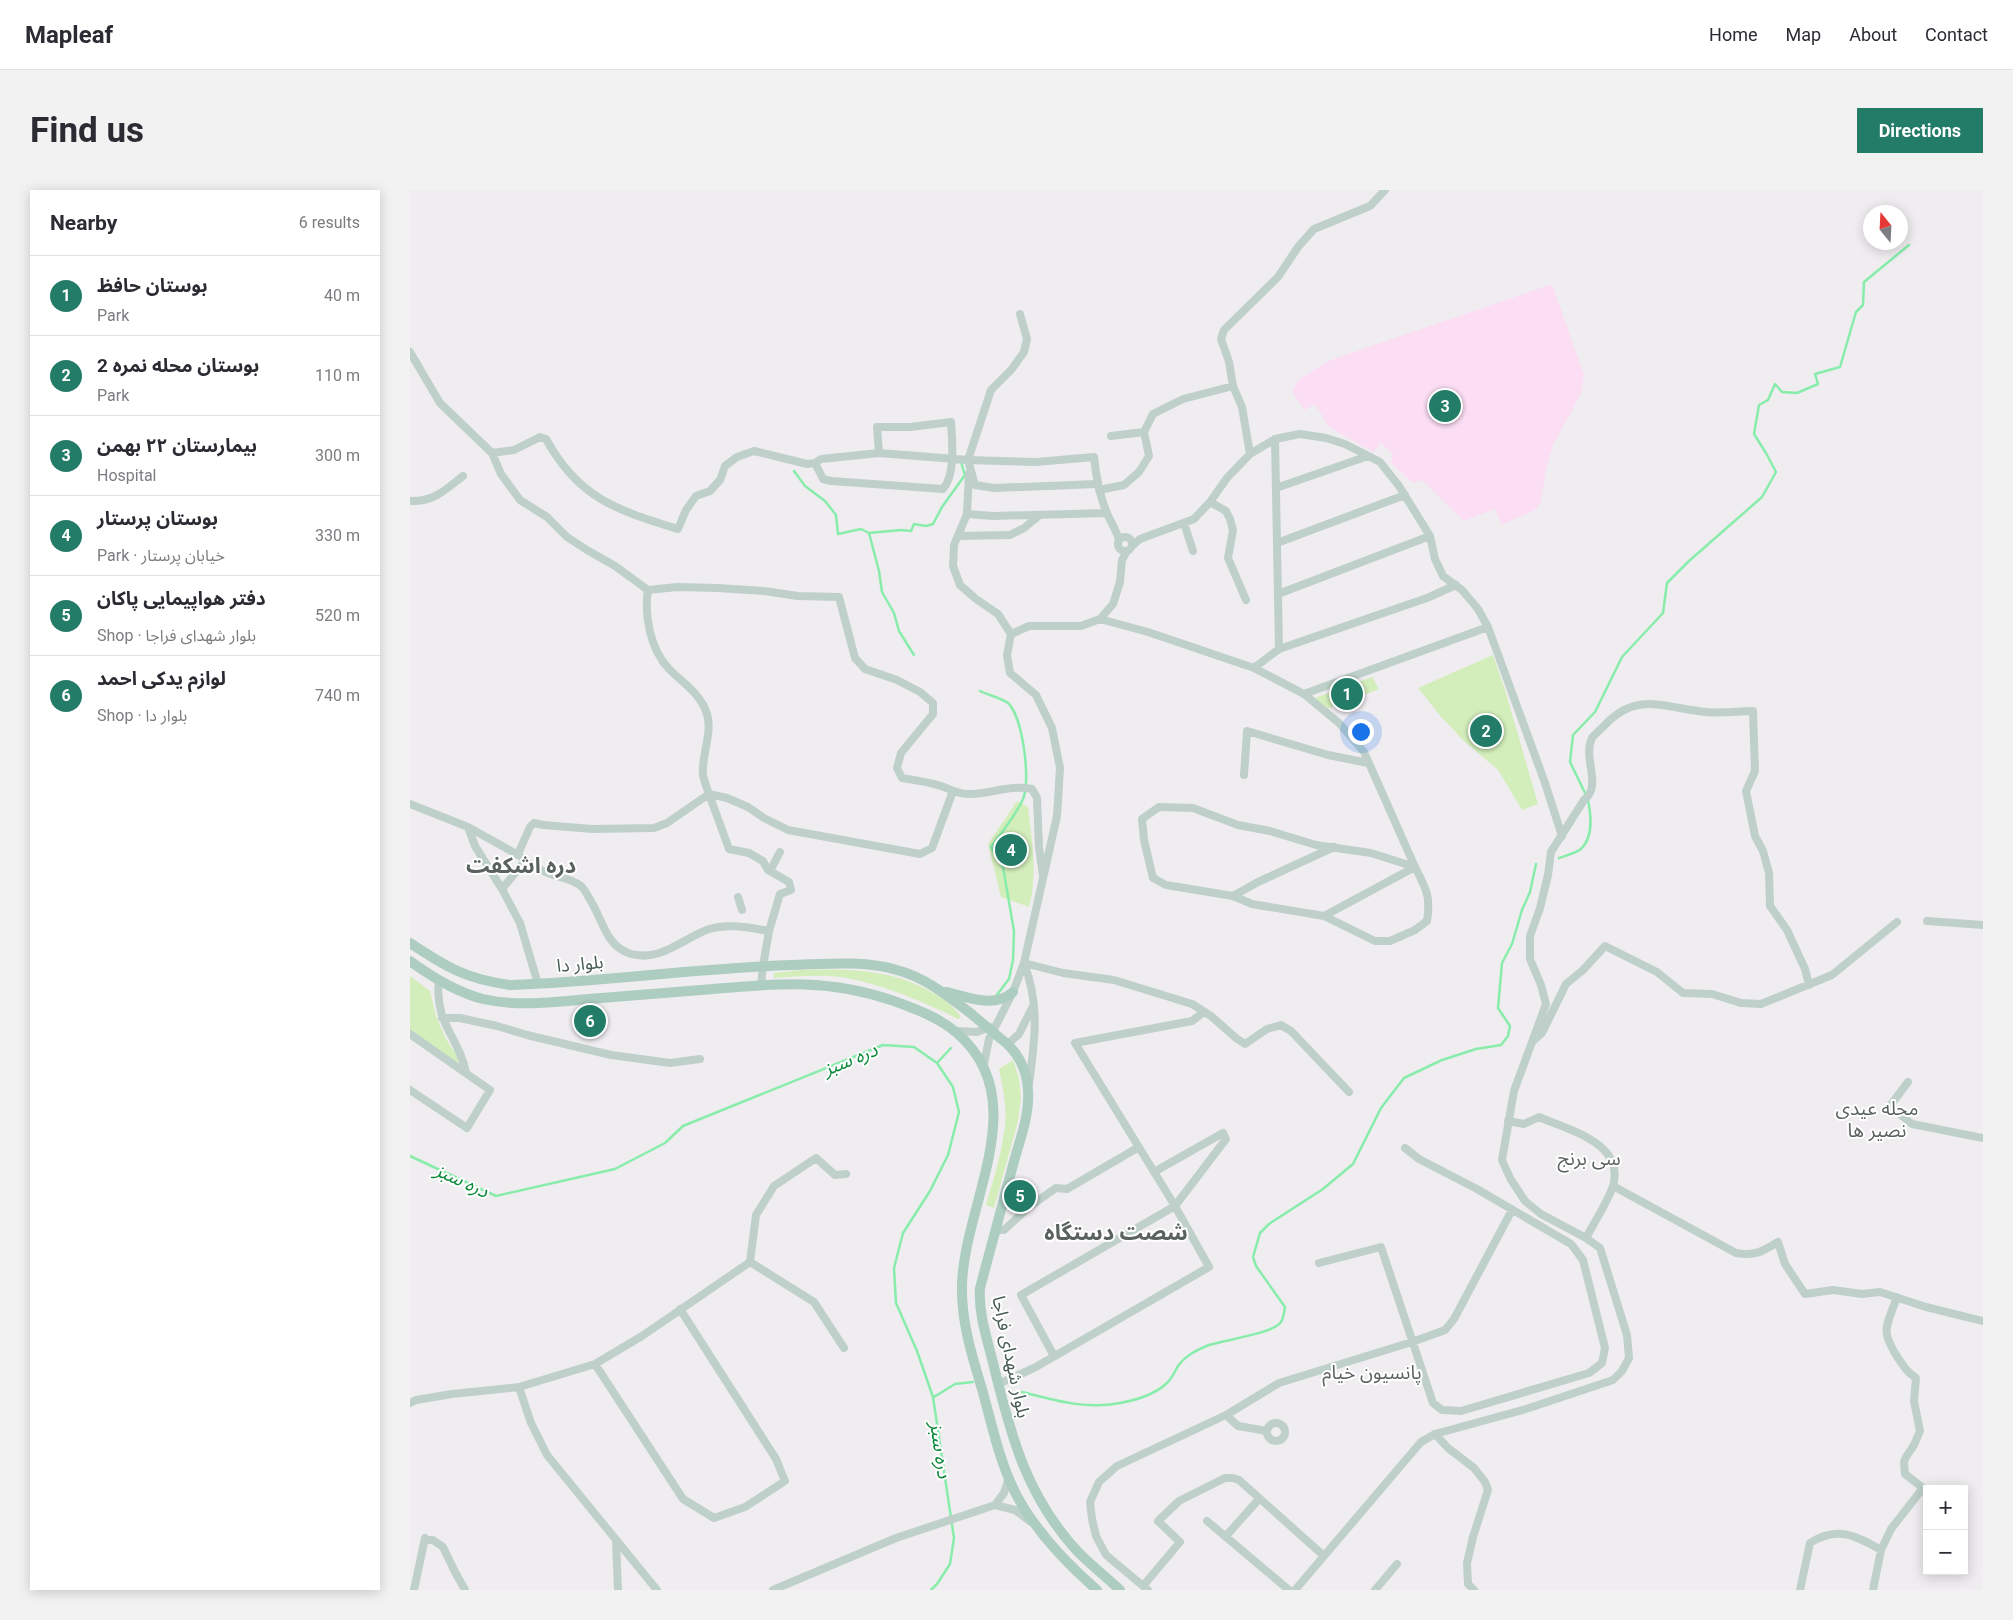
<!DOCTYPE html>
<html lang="en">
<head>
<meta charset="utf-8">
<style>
	body { margin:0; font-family:Roboto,"Noto Sans Arabic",sans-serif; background:#f2f2f3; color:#2b2b33 }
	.controls { position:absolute; right:15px; bottom:15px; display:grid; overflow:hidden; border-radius:0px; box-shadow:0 2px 12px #0003 }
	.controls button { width:45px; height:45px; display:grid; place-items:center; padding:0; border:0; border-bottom:1px solid #e1e1e2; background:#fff; color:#2b2b33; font:25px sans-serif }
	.compass { position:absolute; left:1453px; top:15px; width:45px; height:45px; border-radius:50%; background:#fff; box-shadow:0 2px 12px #0003; rotate:342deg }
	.you { position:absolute; left:950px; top:541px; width:18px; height:18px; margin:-12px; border:4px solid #fff; border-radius:50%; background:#1a73e8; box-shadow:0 0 0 8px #1a73e833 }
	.badge { display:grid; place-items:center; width:32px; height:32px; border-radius:50%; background:#237c67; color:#fff; font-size:16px; font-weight:700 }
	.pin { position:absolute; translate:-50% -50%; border:2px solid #fff; box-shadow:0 1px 5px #0006 }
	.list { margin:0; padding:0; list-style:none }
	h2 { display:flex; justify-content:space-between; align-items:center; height:65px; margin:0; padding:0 20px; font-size:21px }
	h2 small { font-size:16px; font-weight:400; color:#7c7c81 }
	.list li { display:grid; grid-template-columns:32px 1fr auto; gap:15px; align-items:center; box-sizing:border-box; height:80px; padding:0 20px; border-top:1px solid #e1e1e2 }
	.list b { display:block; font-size:19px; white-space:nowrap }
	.list p { margin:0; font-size:16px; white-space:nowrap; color:#7c7c81 }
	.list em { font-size:16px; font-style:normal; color:#7c7c81 }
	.map { position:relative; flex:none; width:1573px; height:1400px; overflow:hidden; border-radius:0px }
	header { display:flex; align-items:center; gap:30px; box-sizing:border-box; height:70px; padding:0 25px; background:#fff; border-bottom:1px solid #e1e1e2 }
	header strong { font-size:24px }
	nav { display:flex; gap:28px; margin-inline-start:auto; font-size:18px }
	.intro { display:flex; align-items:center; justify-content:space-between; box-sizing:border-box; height:120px; padding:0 30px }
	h1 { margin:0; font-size:35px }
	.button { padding:12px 22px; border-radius:0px; background:#237c67; color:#fff; font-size:18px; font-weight:700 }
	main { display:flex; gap:30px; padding:0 30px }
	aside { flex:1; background:#fff; border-radius:0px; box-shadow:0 2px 12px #0003 }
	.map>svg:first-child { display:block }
	.medical { fill:#fbddf4 }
	.green { fill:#d3eebb }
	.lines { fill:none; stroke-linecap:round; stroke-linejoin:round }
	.stream { stroke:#88ecab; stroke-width:2.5 }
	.minor { stroke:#bed0c9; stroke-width:8 }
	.major { stroke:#adcdc1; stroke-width:10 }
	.major-bridge { stroke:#adcdc1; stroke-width:10 }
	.labels { text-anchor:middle; stroke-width:4; stroke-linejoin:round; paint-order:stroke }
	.street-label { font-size:18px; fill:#465b53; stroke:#fff }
	.water-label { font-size:19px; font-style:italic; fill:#0d893a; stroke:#fff }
	.neighbourhood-label { font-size:19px; fill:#5a6260; stroke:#fff }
	.district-label { font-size:22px; font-weight:bold; fill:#5a6260; stroke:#fff }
</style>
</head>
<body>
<header>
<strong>Mapleaf</strong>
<nav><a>Home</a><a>Map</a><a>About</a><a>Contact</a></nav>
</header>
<div class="intro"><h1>Find us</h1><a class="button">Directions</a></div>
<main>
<aside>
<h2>Nearby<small>6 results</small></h2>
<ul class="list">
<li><span class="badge">1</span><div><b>بوستان حافظ</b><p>Park</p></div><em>40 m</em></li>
<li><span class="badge">2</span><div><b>بوستان محله نمره 2</b><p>Park</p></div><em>110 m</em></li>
<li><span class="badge">3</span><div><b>بیمارستان ۲۲ بهمن</b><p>Hospital</p></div><em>300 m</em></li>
<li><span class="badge">4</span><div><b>بوستان پرستار</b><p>Park · خیابان پرستار</p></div><em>330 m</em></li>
<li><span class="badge">5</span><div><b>دفتر هواپیمایی پاکان</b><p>Shop · بلوار شهدای فراجا</p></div><em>520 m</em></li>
<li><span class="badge">6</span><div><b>لوازم یدکی احمد</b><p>Shop · بلوار دا</p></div><em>740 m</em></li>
</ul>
</aside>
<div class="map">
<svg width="1573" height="1400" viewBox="0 0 1573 1400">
	<rect width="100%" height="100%" fill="#f0edf0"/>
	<path class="medical" d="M1142,94L1174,185L1171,204L1143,255L1136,279L1131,312L1125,320L1092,335L1085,319L1054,331L1012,290L1003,293L981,273L983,264L971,253L963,262L919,237L905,214L895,220L882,202L888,190L918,171Z"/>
	<path class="green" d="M1083,465L1096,503L1128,614L1112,620L1088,580L1054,551L1032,528L1008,498Z
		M962,487L969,499L917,519L905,508Z
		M607,611L618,617C622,651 628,683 619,717L591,707L578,654Z
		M389,780C435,779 480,778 521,802C533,808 543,815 551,827L548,829C512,811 476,796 437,788C413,784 388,786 364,788V783Z
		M0,786L20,801L26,826L36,849L49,869L47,874L0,841Z
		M603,870L609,888L611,908L608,931L584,1018L576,1015C583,990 592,963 595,936C597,917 593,898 589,879Z"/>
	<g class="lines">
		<path class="stream" d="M384,281L395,296L415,311L426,325L428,344L451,339L459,343L469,381L472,402L484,423L489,441L504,465
			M459,343L491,340L501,341L504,334L516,336L523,334L532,317L555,285L551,272
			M570,501C578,505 591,508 598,513C613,527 621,591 613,609C605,627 592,642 581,657L593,677L604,741L603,770L599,789L586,806
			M1176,605L1160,572L1163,545L1185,522L1212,467L1253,423L1257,393L1279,371L1352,307L1366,282L1356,263L1344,244L1349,215L1358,210L1365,194L1372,202L1387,203L1408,194L1405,184L1430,177L1446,122L1453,115L1454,92L1499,55
			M1149,668C1155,666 1166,663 1171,659C1184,647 1181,625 1178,610
			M527,873L541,858
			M0,966L86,1006L205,979L255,953L273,936L473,855L504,857L527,873L543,897L549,922L538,965L520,1001L493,1043L484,1078L486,1113L507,1161L523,1207L544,1348L540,1374L527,1394L521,1400
			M612,1202C644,1210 676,1220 710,1213C727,1210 745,1205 758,1192C762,1188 765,1181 768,1176C776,1165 787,1160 799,1155C814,1150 862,1144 871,1132C874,1127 874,1122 875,1117L846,1076L843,1067L850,1043L859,1034L913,999L943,974L971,918L994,888L1032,870L1066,859L1091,855L1098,846L1100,836L1088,818L1092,773L1102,754L1112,720L1120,702L1126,674
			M524,1207L545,1194L563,1192"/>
		<path class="minor" d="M610,124L617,149L614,162L601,180L581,200L558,270L565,295L584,298L687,294
			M0,162L30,213L82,263L91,284L110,310L137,327L157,347L177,360L205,376L238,400L267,397L308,398L354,401L388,406L429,407L445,468L455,479L487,490L510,502L523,513V524L491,563L487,578L492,588C505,590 519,592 531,596C540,599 547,604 557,604C579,605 599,594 622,599L627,608L629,657L633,686
			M823,196L819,172L811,149L814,140L868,87L888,57L904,39L960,16L975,0
			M701,246L734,242L743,224L773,209L823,196L832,217L840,264
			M82,263L104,260L130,247L136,249C169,309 207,320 268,339L276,320L286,306L300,301L310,290L315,276L327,267L344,261L397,274L405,273L411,269L469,263L558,270L626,272L684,267C686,287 689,303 696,321C700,331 706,339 709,350
			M405,273L413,289L421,291L533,299C546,285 542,250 541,232L500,237H467L469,263
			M559,283L557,324L544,355L543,376L550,395L566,409L588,424L601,444
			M866,298L958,266
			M689,300L714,295L729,282L739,266L734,242
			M0,311C24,312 35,300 53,286
			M800,312L816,321L820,329L823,340L818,368L836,410
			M557,324L583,326L697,323
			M774,333L783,361
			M548,346L600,345L614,338L630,325
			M708 354a7 7 0 1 1 14 0a7 7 0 1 1-14 0Z
			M867,353L995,305
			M722,356L730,349L784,329L800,312L817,288L840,264L865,249L890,244L916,248L935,254L970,272L989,296L1020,346L1025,369L1033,386L1052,400L1068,419L1078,437L1135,593L1152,646
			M868,404L1020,346
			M690,429L738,442L844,478L894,504L929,533L954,562L1005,677
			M869,459L1017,408L1046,395
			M844,478L869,459L865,249
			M894,504L1078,437
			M834,585L837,541L918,565L958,573
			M299,604L317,608L338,617L354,628L378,640L510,664L522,658L543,601
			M299,604L319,659L339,663L353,671L358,680L379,692L381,700L370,704L359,741
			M0,614L58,637
			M924,657L848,692L823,706L756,695L743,688L734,650L732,629L749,617L783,618L828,635L860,641L906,655L961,663L1005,677
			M108,664L120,637L124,633L133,635L183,639L244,638L257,633L299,604C297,598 294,591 293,585C291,565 304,541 296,521C289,503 272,492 259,479C240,459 234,425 238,400
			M360,681L370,662
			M92,699L65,656L58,637L110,666
			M823,706L842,714L914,726L965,751H980L1005,740L1017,731C1021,706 1016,699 1005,677L914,726
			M328,707L332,720
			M1517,731L1573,735
			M614,773L653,783L704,790L782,814L801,826L826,848L835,854L857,839L871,835L881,841L939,902
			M614,773C630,815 625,850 619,894
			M29,791C24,834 49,846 56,883
			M128,794L110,733L92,699L115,671C124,676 133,682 143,685C153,688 162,689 171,696C174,699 177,704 179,708C193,729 195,756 221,764C251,772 272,749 299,739C319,733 340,738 359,741L353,776L351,795
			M32,828H50L87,836L117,845L201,865L260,873L290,869
			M546,841L567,842L580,837
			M0,844L80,900L57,938L0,900
			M1124,850L1132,843L1156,794L1173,780L1195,756L1247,782L1273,803L1302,804L1331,813L1351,814L1422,785L1487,732
			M598,854L609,844L623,816
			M574,874L579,849L603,802L614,773L647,626L650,578L642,538L626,505L600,483L597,465L601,444L619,436H671L690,429L703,414L710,392L712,370L717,361
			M1498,892L1480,916L1502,934L1573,948
			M1098,931L1114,934L1129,927C1159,940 1215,953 1203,996C1198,1011 1184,1033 1176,1048
			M1203,996L1326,1063C1345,1066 1352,1062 1368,1052L1375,1074L1395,1104L1423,1100L1452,1104L1470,1102L1516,1117L1573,1131
			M586,1040H594L619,1017L646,998L657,999L729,957
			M909,1073L971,1057L1023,1213L1032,1220L1051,1221L1179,1183L1192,1173L1195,1158L1173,1070L1161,1054L1067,999L1009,969L995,958
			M434,1158L404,1112L340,1072L346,1025L364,996L406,968L425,985L436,984
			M644,1166L611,1105L765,1016L816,949L813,943L744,982
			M185,1174L273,1309L304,1328L335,1317L375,1291L366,1269L270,1119
			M588,1194L624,1178L799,1077L765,1016L665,853L782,831L794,822
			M109,1197L121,1233L137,1265L247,1400
			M0,1213L6,1210L42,1204L109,1197L185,1174L232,1146L340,1072
			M816,1225L828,1236L857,1241
			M857 1242a9 9 0 1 1 18 0a9 9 0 1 1-18 0Z
			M1025,1244L1038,1258L1064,1278L1075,1292L1078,1300L1063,1347L1057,1373L1058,1394L1064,1400
			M599,1287L594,1303L585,1315L605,1320L621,1332
			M797,1331L879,1400
			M816,1346L849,1309
			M206,1351L208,1400
			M733,1396L770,1352L748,1331L769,1311L815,1288H823L829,1290L914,1366
			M4,1400L15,1348L17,1350H23L33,1357L44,1380L55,1400
			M363,1400L486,1348L585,1315
			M738,1400L696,1365L686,1346L682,1329L680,1312L689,1292L707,1276L816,1225L869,1193L1002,1152L1035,1140L1044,1129L1102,1020
			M885,1400L1011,1252L1025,1244L1116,1219L1203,1190L1212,1181L1219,1168L1217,1145L1190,1058L1176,1048L1131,1024L1115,1011L1100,988L1092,970L1104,901L1136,814L1131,795L1120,769V746L1130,718L1138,685L1141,662L1174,610C1193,596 1172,568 1182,548C1185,544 1190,540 1193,537C1226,500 1255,518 1296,522C1311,524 1328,521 1343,521L1345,581L1336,601L1345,646L1353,661L1359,683L1360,716L1377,740L1395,779L1399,795
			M965,1400L987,1374
			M1390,1400L1400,1353C1427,1335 1446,1346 1471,1360
			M1463,1400L1471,1360L1481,1339L1513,1298L1495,1284L1494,1272L1496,1267L1504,1255L1510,1241L1504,1211L1506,1188C1497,1182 1494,1177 1488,1168C1470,1140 1476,1138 1487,1107"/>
		<path class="major" d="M0,753C36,777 56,789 100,795C194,792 287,778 381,775C416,774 453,770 487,780C514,787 537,805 559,822
			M0,771C22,787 46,802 73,809C108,817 144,812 179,809C217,806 254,803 291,800C361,794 416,787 484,811C506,819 530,828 547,843C625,910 554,1013 552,1095C551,1131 562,1166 572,1199C582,1235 590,1274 607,1306C627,1343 656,1373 687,1400
			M536,802C558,807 584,819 603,802
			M590,848C607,860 617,879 618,900C620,925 609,952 603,975C592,1016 581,1057 570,1098C568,1126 579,1154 585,1181C602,1250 618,1308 668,1362C681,1375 696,1387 710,1400"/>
		<path class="major-bridge" d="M559,822L590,848"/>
	</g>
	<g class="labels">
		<g class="street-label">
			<text transform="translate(170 774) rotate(-5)" y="6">بلوار دا</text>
			<text transform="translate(601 1167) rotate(78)" y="6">بلوار شهدای فراجا</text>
		</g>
		<g class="water-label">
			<text transform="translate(440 869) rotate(-22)" y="7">دره سبز</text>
			<text transform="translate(52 990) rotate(25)" y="7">دره سبز</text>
			<text transform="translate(531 1260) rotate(82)" y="7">دره سبز</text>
		</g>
		<g class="neighbourhood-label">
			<text x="1467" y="925">محله عیدی<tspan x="1467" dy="22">نصیر ها</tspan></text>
			<text x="1179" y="975">سی برنج</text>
			<text x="962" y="1189">پانسیون خیام</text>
		</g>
		<g class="district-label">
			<text x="111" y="683">دره اشکفت</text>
			<text x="706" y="1050">شصت دستگاه</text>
		</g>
	</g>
</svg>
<div class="controls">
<button>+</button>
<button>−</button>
</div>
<svg class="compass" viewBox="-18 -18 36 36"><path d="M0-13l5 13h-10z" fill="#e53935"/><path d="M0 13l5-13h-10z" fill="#7c7c81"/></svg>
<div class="you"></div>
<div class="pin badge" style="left:937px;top:504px">1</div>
<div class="pin badge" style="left:1076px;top:541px">2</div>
<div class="pin badge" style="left:1035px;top:216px">3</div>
<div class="pin badge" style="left:601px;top:660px">4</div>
<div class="pin badge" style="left:610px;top:1006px">5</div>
<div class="pin badge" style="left:180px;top:831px">6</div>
</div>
</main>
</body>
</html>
